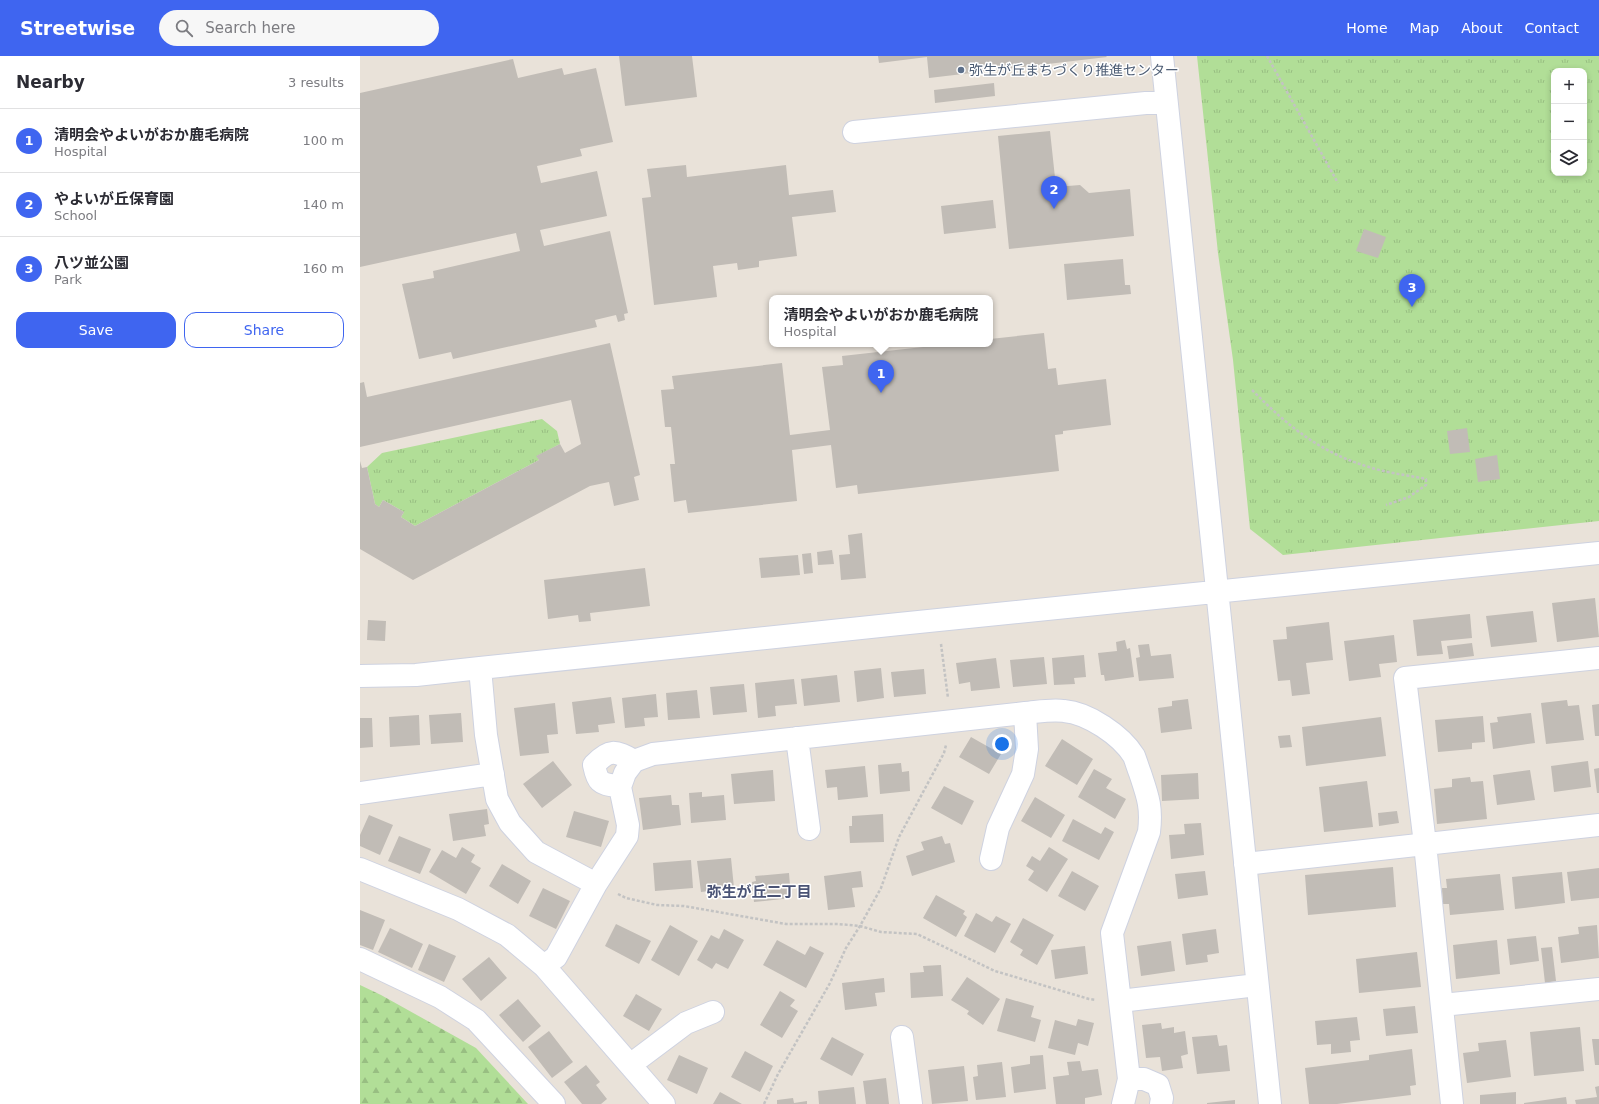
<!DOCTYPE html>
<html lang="en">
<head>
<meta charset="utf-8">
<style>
	body { margin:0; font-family:"DejaVu Sans","Noto Sans JP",sans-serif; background:#f7f7f7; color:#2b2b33 }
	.controls { position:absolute; right:12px; top:12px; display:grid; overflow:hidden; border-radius:8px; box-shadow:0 2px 6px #0003 }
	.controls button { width:36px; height:36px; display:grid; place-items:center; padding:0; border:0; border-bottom:1px solid #e1e1e2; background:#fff; color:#2b2b33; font:20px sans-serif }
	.you { position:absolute; left:642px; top:688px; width:14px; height:14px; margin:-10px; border:3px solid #fff; border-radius:50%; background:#1a73e8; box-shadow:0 0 0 6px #1a73e833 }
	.badge { display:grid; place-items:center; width:26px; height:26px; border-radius:50%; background:#3f65f0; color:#fff; font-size:13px; font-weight:700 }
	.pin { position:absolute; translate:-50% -33px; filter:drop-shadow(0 1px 2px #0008) }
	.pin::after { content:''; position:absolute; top:21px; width:14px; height:12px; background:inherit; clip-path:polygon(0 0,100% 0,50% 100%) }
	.popup { position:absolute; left:409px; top:239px; width:224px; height:52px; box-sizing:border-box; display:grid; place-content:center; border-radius:8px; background:#fff; filter:drop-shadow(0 1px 3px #0005); font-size:13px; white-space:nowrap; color:#7c7c81 }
	.popup b { font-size:15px; color:#2b2b33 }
	.popup::after { content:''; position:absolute; left:50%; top:100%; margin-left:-8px; border:8px solid transparent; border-top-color:#fff }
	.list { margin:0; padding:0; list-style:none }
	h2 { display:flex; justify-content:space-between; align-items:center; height:52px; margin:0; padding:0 16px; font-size:17px }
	h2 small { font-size:13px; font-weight:400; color:#7c7c81 }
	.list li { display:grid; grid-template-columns:26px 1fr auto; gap:12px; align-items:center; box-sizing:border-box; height:64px; padding:0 16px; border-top:1px solid #e1e1e2 }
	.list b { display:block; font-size:15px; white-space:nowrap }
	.list p { margin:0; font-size:13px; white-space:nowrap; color:#7c7c81 }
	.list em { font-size:13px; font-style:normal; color:#7c7c81 }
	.actions { display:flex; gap:8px; padding:12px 16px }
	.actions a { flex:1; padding:9px 0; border:1px solid #3f65f0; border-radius:12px; text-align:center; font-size:14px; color:#3f65f0 }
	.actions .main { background:#3f65f0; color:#fff }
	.icon { flex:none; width:22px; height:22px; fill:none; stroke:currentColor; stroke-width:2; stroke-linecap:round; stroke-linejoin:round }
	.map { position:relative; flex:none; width:1239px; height:1048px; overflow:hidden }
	header { display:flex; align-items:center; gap:24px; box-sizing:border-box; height:56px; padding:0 20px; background:#3f65f0; color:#fff }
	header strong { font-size:19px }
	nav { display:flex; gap:22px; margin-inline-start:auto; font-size:14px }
	.search { width:280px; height:36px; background:#f7f7f7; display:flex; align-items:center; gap:10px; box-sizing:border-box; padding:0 14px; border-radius:22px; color:#7c7c81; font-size:15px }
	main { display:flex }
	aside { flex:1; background:#fff }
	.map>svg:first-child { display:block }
	.grass { fill:url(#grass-tufts); fill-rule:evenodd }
	.forest { fill:url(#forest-firs) }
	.building { fill:#c1bcb6 }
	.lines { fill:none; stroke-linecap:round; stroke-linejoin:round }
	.minor-casing { stroke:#ced2e0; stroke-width:24 }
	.path { stroke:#c3c3c3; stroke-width:2.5; stroke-dasharray:3 2; stroke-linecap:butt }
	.minor { stroke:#fff; stroke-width:22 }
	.service-dot { fill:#5c6f8a; stroke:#fff; stroke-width:1.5 }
	.labels { text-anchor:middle; stroke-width:3; stroke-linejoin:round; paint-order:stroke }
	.service-label { font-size:14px; fill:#4e5e75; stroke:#fff; text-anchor:start }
	.neighbourhood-label { font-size:15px; font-weight:bold; fill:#4a5375; stroke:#fff }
</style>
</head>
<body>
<header>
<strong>Streetwise</strong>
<div class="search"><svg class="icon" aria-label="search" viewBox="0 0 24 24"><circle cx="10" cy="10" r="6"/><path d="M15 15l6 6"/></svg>Search here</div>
<nav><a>Home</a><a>Map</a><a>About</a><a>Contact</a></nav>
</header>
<main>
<aside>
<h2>Nearby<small>3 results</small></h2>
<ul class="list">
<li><span class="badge">1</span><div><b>清明会やよいがおか鹿毛病院</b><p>Hospital</p></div><em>100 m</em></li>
<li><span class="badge">2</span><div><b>やよいが丘保育園</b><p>School</p></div><em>140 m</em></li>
<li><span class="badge">3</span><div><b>八ツ並公園</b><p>Park</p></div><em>160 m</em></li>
</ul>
<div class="actions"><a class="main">Save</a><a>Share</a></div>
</aside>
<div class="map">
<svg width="1239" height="1048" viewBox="0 0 1239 1048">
	<defs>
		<pattern id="grass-tufts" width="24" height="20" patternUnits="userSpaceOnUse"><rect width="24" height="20" fill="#b1de97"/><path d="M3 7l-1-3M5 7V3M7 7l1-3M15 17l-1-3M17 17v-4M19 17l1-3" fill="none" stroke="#98be82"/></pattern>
		<pattern id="forest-firs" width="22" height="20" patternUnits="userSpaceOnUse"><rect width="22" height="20" fill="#b1de97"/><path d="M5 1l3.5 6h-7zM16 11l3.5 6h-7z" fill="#98be82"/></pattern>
	</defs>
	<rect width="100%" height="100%" fill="#e9e2d9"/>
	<path class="grass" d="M837,0H1239V465L923,499L890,473L873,304L858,197ZM1194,15H1224V117H1194Z
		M182,363L197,375L200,388L177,400L179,404L55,470L41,461L44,456L23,444L19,451L15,448L7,411L22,397Z"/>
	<path class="forest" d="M0,929L21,939L116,992L168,1048H0Z"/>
	<path class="building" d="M259,0H332L337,41L265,50Z
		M518,0H746L747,1L569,22L567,1L519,7Z
		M153,3L158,22L202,12L204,19L236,12L253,86L220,93L222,100L177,110L181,127L237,115L247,160L180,174L184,190L250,175L268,257L264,258L265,264L258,266L256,259L235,264L237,271L93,303L91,296L59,303L42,228L74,222L73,215L160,195L156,177L0,211V37Z
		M634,27L635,40L575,47L574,34Z
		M690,75L696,131L720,129L729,137L770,133L774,180L649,193L638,80Z
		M326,109L327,121L426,109L429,139L473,134L476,156L432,161L437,200L399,205V211L378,214L377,207L353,210L357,241L294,249L282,142L291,141L287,113Z
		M633,144L636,172L584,178L581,150Z
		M1004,173L1026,181L1018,202L996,195Z
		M763,203L765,229H770L771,238L707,244L704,208Z
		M684,277L688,313L696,312L698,329L746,323L751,369L703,375V378L695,379L699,415L498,438L497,429L476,432L471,389L432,394L437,445L328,457L326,444L314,446L310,408H315L311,371H305L301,334L314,333L312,320L422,307L430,379L470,374L462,311L483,309L482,300L590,288H630V283Z
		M250,287L280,419L274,421L279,444L254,450L249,426L230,430L53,524L0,493V405L2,412L7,411L15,448L19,451L23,444L44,456L41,461L55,470L179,404L176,400L200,388L205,397L221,388L211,344L0,391V327L4,326L7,341Z
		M1107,372L1110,396L1090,398L1087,375Z
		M1137,399L1140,423L1118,426L1115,403Z
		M502,477L506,522L481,524L479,499L490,498L488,479Z
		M472,494L474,508L458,509L457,496Z
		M451,497L453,517L444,518L442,498Z
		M438,499L440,519L401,522L399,502Z
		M285,512L290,550L230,557L231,565L219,566L218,559L188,563L184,524Z
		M1235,542L1239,581L1197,586L1192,547Z
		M1173,555L1177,586L1131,591L1126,560Z
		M1110,558L1112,582L1081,585L1083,598L1057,600L1053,564Z
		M8,564L26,565L25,585L7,584Z
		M969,566L973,604L946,607L950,638L932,640L930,624L918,625L913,584L927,583L926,571Z
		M1034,579L1037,606L1019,608L1021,621L989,625L984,585Z
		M765,584L767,593L770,592L774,621L745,625L744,619H741L738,597L757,595L756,586Z
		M1112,587L1114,600L1089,603L1087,590Z
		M789,588L791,600L811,598L814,622L779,625L776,602L780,601L778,589Z
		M724,599L726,621L714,622L715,628L694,629L692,602Z
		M684,601L687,628L653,631L650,604Z
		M636,602L640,632L611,635L610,626L599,628L596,607Z
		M521,612L524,642L497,646L494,615Z
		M564,613L566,638L534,641L531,616Z
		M477,619L480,646L444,650L441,623Z
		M434,623L437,648L415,650L416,660L398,662L395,627Z
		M384,628L387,656L353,659L350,631Z
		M337,634L340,662L308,664L306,637Z
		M296,638L298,661L284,662L285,670L265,672L262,642Z
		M251,641L255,667L238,669L239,676L216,678L212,646Z
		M828,643L832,673L801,677L798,652L812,650V645Z
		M1207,644L1208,650L1219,649L1224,684L1186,688L1181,647Z
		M195,647L198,678L187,679L189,697L160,700L154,652Z
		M1239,648V680H1235L1232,649Z
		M101,657L103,686L71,688L69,659Z
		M1171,657L1175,687L1133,693L1130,667L1138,666L1137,661Z
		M59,659L60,689L30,691L29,661Z
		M1123,660L1125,686L1112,687V693L1078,696L1075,664Z
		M1021,661L1026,700L946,710L942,671Z
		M0,662H12L13,691L0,692Z
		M930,679L932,691L920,692L918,680Z
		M611,681L641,698L629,718L599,701Z
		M702,683L733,703L717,729L685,710Z
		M193,705L212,729L182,752L163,728Z
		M1228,705L1231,731L1194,736L1191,710Z
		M541,707L542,716L549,715L550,735L520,738L518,709Z
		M505,710L508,741L478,744L477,731L467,732L465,714Z
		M1239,712V737H1237L1234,713Z
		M734,713L752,723L746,732L766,743L755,763L718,741Z
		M413,714L415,745L374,748L371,718Z
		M1170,714L1175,744L1137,749L1133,719Z
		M838,717L839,743L802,745L801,719Z
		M1110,721L1111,726L1123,725L1127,763L1077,768L1074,733L1092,731V723Z
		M1007,725L1013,771L964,776L959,731Z
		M584,730L614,745L602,769L571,752Z
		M342,736V741L364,739L366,764L331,767L329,737Z
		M311,739L312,749H319L321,769L283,774L279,742Z
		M675,741L705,759L691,782L661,765Z
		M127,753L129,768L124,769L126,780L93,785L89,758Z
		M214,755L249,765L241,791L206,781Z
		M1037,755L1039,767L1019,770L1018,757Z
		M523,758L524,786L490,787L489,770H492V760Z
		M9,759L33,769L20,799L0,790V779Z
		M713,763L741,778L745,771L754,776L739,804L702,785Z
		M841,767L844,799L811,803L809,779L825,778L824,768Z
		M39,780L71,793L60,818L28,805Z
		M582,780L585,788L590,787L595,806L552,820L546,800L564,794L561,786Z
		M102,791L115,799L111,806L121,812L106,838L69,816L82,794L96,802Z
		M689,791L708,803L687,836L668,824L674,815L666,810L672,800L680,805Z
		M371,802L374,832L341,836L337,805Z
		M331,804L333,832L295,835L293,807Z
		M142,808L171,825L158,848L129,830Z
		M1033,811L1036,851L948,859L945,819Z
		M1239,812V842L1211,845L1207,816Z
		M501,815L503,831L492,832L495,851L468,854L464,820Z
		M712,815L739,830L725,855L698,840Z
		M845,815L848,839L818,843L815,818Z
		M1202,816L1205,847L1155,853L1152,821Z
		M429,817L431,842L394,846L392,826L396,825L395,820Z
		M1140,818L1144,854L1090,859L1089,848H1083L1082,832H1087L1086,823Z
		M183,832L210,845L196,873L169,860Z
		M576,839L605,855L603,858L607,861L596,881L563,862Z
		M0,854L25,864L13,894L0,889Z
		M616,857L632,866L636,860L651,868L635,897L604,880Z
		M663,862L694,879L677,909L660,899L663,894L650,886Z
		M256,868L291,885L279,908L245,890Z
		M310,869L338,885L319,920L291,904Z
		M1237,869L1239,902L1201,907L1198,881L1219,878L1218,871Z
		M30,872L63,888L52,912L18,896Z
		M364,873L384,884L368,913L356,907L352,913L337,904L351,879L359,883Z
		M856,873L859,897L847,899L848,906L826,909L822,878Z
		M1176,880L1179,905L1150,909L1147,883Z
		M417,884L445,899L450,890L464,897L446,932L403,909Z
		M1137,884L1140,918L1096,923L1093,889Z
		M811,885L815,915L781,920L777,890Z
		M69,888L96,900L84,926L58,914Z
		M725,890L728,918L695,923L691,894Z
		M1192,891L1196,925L1185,927L1181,892Z
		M1057,896L1061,931L999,937L996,903Z
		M129,901L147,922L121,945L102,923Z
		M581,909L583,940L551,942L550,917L564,916L563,910Z
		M607,921L640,943L623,969L607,958L609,955L591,944Z
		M524,922L525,936L515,937L517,950L485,954L482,927Z
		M420,935L435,944L430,950L438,955L422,982L400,969Z
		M276,938L302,953L289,975L263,960Z
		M646,942L674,950L671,961L681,964L675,986L637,975Z
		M158,943L181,970L163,986L139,959Z
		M1055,950L1058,977L1026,980L1023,953Z
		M997,961L1000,984L990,985L991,996L971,998V988L957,989L955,965Z
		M718,963L734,967L728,990L718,987L715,999L688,992L695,964L716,970Z
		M801,967L802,973L814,971V977L825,975L828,998L821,1000L823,1012L802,1015L800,1001L786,1002L782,969Z
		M1220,971L1224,1015L1174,1020L1170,976Z
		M189,975L213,1006L192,1022L168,991Z
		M857,979L859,990L867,989L870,1015L837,1018L832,981Z
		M472,981L504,998L492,1020L460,1003Z
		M1232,983H1239V1009H1235Z
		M1146,984L1151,1021L1107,1027L1103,997L1119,995L1118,987Z
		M1052,993L1056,1029L1050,1030L1051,1039L977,1048H949L945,1012L1009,1004V999Z
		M385,995L413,1010L400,1036L371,1021Z
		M319,999L348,1012L337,1038L307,1024Z
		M683,999L686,1033L654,1037L651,1011L670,1008V1000Z
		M720,1005L722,1015L738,1013L742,1039L725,1042V1048H696L693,1021L709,1019L707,1006Z
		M642,1006L646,1041L616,1044L613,1021L618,1020L617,1009Z
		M226,1009L240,1026L236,1029L247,1043L241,1048H222L204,1026Z
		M604,1010L608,1045L572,1048L568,1014Z
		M526,1022L529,1048H506L503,1025Z
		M1239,1030V1048H1216L1215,1044L1237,1041L1235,1031Z
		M494,1031L496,1048H459L458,1035Z
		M360,1036L382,1048H353Z
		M1156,1036V1048H1120V1039Z
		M1206,1041L1207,1048H1164V1047Z
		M433,1042L434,1047L447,1045V1048H417V1044Z
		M875,1044V1048H847V1047Z"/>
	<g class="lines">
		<defs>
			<path id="minor" d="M802,0L910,1048
				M494,76L806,45
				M120,612L126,679L137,743L150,767L176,796L236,828
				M0,620L56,619L120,612L539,568L1239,497
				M437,682L449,773
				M260,731C241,727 238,729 234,709C249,693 255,694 274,705
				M0,737L133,718
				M631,803L638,772L663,718L667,693L665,657
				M885,808L1239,769
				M0,813L98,853L147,879L184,910L304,1048
				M0,903L80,941L116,964L194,1048
				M184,910L196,901L236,828L267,780L268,769L260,731L265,717L274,705L293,698L665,657C677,656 692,653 704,655C728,657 761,679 774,700C776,705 778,712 780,717C788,741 792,751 789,776L752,877L769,1023L763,1048
				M760,945L897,929
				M1082,949L1239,933
				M542,981L551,1048
				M270,1009L326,967L353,956
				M769,1023H784L798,1029L802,1042L801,1048
				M1092,1048L1065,788L1045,622L1239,602"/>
		</defs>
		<use href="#minor" class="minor-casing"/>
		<path class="path" d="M907,0L978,127
			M892,334C928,370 959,396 1009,411C1027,417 1047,419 1066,423V429L1049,441L1026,449
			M581,588L588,642
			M258,838L266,842L297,849L324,850L426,868H478L500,870L521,876L557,878L635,915L729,943L736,944
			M404,1048L418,1018L470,927L486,892L500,870L521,832L539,781L584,697L586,689"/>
		<use href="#minor" class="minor"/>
	</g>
	<circle class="service-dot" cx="601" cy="14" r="4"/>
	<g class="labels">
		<g class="service-label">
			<text x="609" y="19">弥生が丘まちづくり推進センター</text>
		</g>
		<g class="neighbourhood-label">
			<text x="399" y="841">弥生が丘二丁目</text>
		</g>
	</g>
</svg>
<div class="controls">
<button>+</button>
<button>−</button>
<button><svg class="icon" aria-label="layers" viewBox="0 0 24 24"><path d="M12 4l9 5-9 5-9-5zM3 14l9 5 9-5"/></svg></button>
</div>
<div class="you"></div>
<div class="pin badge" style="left:521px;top:337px">1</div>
<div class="popup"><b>清明会やよいがおか鹿毛病院</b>Hospital</div>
<div class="pin badge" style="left:694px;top:153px">2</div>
<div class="pin badge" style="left:1052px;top:251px">3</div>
</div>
</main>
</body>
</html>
